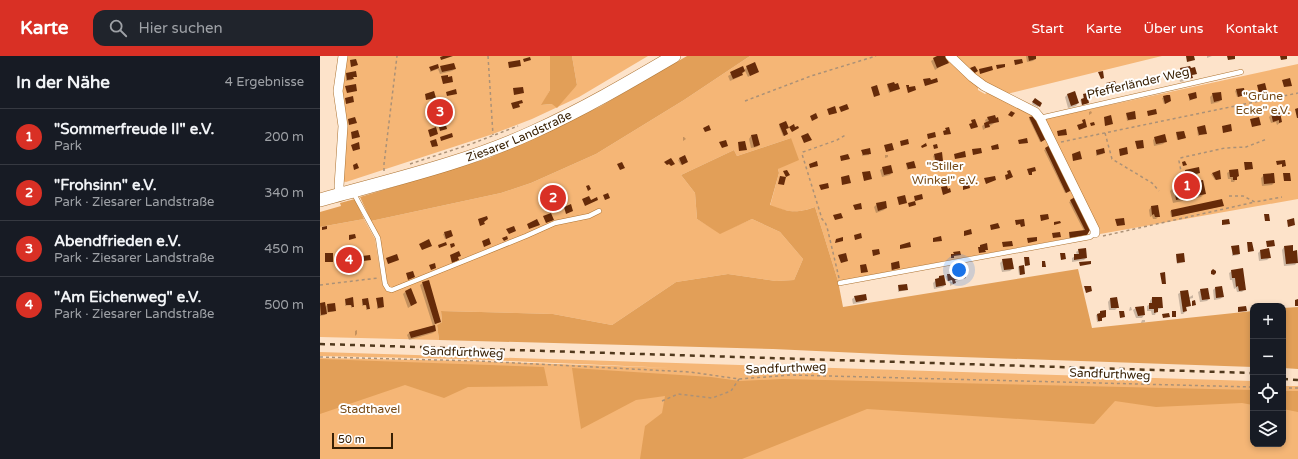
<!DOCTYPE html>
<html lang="de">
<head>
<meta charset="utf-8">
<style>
	body { margin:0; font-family:"Varela Round",sans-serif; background:#20242c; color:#f1f3f6 }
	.controls { position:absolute; right:12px; bottom:12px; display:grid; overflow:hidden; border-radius:8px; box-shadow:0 2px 6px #0003 }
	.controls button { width:36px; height:36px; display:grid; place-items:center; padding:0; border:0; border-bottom:1px solid #363941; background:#171b24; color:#f1f3f6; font:20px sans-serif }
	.scale { position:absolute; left:12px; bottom:10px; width:61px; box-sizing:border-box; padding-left:4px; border:2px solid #382004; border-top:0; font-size:11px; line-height:14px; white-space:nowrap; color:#382004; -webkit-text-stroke:3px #fff; paint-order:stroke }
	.you { position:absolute; left:639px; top:214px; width:14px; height:14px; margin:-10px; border:3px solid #fff; border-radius:50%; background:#1a73e8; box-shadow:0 0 0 6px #1a73e833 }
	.badge { display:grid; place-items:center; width:26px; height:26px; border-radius:50%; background:#d93025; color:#fff; font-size:13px; font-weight:700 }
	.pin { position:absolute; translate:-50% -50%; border:2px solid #fff; box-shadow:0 1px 4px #0006 }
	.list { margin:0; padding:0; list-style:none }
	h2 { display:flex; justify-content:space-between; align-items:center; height:52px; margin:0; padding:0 16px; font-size:17px }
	h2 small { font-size:13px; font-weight:400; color:#9ea1a6 }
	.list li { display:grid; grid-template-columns:26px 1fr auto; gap:12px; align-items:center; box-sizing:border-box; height:56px; padding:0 16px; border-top:1px solid #363941 }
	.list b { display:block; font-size:15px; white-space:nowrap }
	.list p { margin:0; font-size:13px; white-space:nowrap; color:#9ea1a6 }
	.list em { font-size:13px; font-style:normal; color:#9ea1a6 }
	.icon { flex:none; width:22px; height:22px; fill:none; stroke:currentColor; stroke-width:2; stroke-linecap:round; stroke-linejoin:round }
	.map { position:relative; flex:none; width:978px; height:403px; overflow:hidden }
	header { display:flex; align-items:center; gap:24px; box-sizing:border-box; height:56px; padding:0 20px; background:#d93025; color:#fff }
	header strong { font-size:19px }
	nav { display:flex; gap:22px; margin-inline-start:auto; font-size:14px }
	.search { width:280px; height:36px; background:#20242c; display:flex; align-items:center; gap:10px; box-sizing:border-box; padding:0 14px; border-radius:12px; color:#9ea1a6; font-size:15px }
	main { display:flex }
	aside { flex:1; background:#171b24 }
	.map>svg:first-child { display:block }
	.green { fill:#f5b676 }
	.forest { fill:#e29f58 }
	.shadow { fill:#0003 }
	.building { fill:#662b09 }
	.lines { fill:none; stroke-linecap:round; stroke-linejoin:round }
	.service-casing { stroke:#ad7332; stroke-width:5.5 }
	.minor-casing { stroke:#ad7332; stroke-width:10 }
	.secondary-casing { stroke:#ad7332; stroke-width:14 }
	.path { stroke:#ab9177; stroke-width:1.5; stroke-dasharray:3 3; stroke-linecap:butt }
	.service { stroke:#fff; stroke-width:4.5 }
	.minor { stroke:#fff; stroke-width:9 }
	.secondary { stroke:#fff; stroke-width:13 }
	.rail { stroke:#51391d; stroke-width:2.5; stroke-dasharray:5 5; stroke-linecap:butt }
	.labels { text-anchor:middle; stroke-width:4; stroke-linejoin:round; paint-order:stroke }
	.street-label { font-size:12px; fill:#382004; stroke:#fff }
	.park-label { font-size:12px; fill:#784b17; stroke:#fff }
</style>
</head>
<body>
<header>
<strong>Karte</strong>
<div class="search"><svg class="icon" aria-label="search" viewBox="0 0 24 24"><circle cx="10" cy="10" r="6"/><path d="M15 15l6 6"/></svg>Hier suchen</div>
<nav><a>Start</a><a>Karte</a><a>Über uns</a><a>Kontakt</a></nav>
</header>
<main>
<aside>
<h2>In der Nähe<small>4 Ergebnisse</small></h2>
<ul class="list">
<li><span class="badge">1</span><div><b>&quot;Sommerfreude II&quot; e.V.</b><p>Park</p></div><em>200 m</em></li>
<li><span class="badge">2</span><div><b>&quot;Frohsinn&quot; e.V.</b><p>Park · Ziesarer Landstraße</p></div><em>340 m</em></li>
<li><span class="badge">3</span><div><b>Abendfrieden e.V.</b><p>Park · Ziesarer Landstraße</p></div><em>450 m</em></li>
<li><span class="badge">4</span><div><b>&quot;Am Eichenweg&quot; e.V.</b><p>Park · Ziesarer Landstraße</p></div><em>500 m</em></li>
</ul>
</aside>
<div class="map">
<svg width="978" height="403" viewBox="0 0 978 403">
	<rect width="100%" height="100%" fill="#fde3ca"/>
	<path class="green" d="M25,0H230V34L222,49L232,48L257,29L252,0H328L259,41L212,63L170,79L26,126L22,125L20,34Z
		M430,0H626L658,30V34L665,38L668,36L715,60L771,172L767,179L518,225L495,151C475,158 470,156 450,150L459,117L458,113L471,82L417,100L414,94L361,119L375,137L377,163L400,177L432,163L460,176L483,203L474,224L456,225L408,218L356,226L292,269L233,258L121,255L122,266L117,269L119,284L0,281V171L44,163L55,183L62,225L66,234L70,233L66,222L60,182L51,165L181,137L211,127L276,98L364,44Z
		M633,0H842L687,38L654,20Z
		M978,8V143L780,178L725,63Z
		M0,296L933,325V388H963V330H978V403H0V302L149,305L352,312L141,303L0,300Z"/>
	<path class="forest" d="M230,0H252L257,29L237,52L232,48L221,49L230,34Z
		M367,0H430L364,44L276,98L211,127L181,137L51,165L40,141L169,102L217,81L281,50Z
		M471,82L479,104L458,113L459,117L450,149C470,156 475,158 495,151L518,225L523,251L758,213L772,272L933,255V311L583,299L453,293L119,284L117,269L122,266L121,255L233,258L292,269L356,226L408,218L456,225L474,224L483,203L460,176L432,163L400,178L377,163L375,137L361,119L414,94L417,100Z
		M35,143L44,163L0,171V156L21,150L20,147Z
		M978,251V313L963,312V252Z
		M0,303L224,311L228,330L148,331L124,342L85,329L0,358Z
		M252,312L391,321L420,325L462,323L933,334V349L922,347L836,351L795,345L774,368L547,353L422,403H320L325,370L342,357L345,340L316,344L261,373Z
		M963,335H978V356L963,353Z"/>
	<path class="shadow" d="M619,0H624L628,6L615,14L611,5Z
		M706,0H715V3L713,5L707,6Z
		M887,0H892L887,2Z
		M117,9L119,13L121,11L135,13L132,15L120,18L118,13L110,16V12Z
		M422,11L424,14L427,11L438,15L428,21L425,15L419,21L410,25L408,20Z
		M861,13L876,18L871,20V22L869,24L860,26L858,16Z
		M26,18L36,20L32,22V24L26,25Z
		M568,29L579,33L569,37L567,30Z
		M916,34L924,39L917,41L915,35Z
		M755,36L758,47L756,50L748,52L745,41L747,39Z
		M893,38L901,44L899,46L891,48L890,41Z
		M763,39L768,47L762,49L760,44L763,43Z
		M869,39L876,42L869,45Z
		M849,40V46L844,48L842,42Z
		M714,44L721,47L718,51L712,48Z
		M771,55L772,57L769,59V56Z
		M959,57L961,66L957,69L956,66L951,67L949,61L952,58Z
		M806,58L815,63L807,65Z
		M668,62L678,65L663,74L662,70L666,67L665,64Z
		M710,62L724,84L720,86L709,63Z
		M460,69L468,72L465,74L466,79L463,80L459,70Z
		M878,72L886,77L878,80L877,73Z
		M856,77L865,82L857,84Z
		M437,79L439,89L437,91L431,92L429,83L431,80Z
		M363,81H364L366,83L363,85Z
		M835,82L845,86L843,88L834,90L833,84Z
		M729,91L749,135L745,137L724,94Z
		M549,93V99L542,100V95Z
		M783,93V98L776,100V95Z
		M565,99H568V101L565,102Z
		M614,99L622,105L615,107L613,100Z
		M364,100L367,106L361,109L358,104Z
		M586,107L595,111L587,114Z
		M563,112L572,116L570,119L562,121L560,114Z
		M866,115L879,117L877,119L864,122L863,117Z
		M910,115L918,120L914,126H911V123H908L907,117Z
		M891,118H892L899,123L895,124Z
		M944,119L954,127L952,129L942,130L941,122Z
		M882,126L885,137L881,141L853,147L850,135L854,131Z
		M755,143L769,172L765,180L749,183V177L764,175L749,146Z
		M557,148L566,152L564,154L556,157L554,151Z
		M903,150L851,161L850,155H851Z
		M831,151L839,160L836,163H833L832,160L830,161L829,154Z
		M130,175L132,180L125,183L123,178Z
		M912,191L919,198L918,199L912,200Z
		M964,191L977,206L975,209L964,210L962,194Z
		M759,194L766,202L764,204L752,206V202L757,199L756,196Z
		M940,195L950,201L947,204L939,205L938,197Z
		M856,199L864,206L857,208Z
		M705,202L709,209L708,210H703L704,218L699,219L698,211L699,210H705Z
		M22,203L28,210L27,211L22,212Z
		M683,204L693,212L690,215L682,216L680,207Z
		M571,208L579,212L571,214Z
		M912,215L925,233L922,236H917L916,232L914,233L912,224H910L909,217Z
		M631,217L645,222L644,223V222L630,224L631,226L643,224L635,226L632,229L630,230V225H627L626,220Z
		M619,221L625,229L623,231L614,233L613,227Z
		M103,227L120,265L114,269L115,275L113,277L89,284L87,279L90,276L113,270L100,229Z
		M586,229V234L578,236V230Z
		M901,231L903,241L900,243L894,244L893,234L895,232Z
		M881,234L889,243L887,245L880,246L878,236Z
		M85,236L96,247L88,252L83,238Z
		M861,236L868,242L873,239V242L869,243L870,250L865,252L866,255L863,258H861L858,238Z
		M535,241L546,244L544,246L533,248L532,243Z
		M832,242L842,252L837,254L835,259H832L831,255H827V250L830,248V245Z
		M57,243L63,251L62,252L57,253Z
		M790,243L798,251L795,254H789L788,246Z
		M25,244L33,251L31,252V249L25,250Z
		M42,244L49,253L48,254H46V249L42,250Z
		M0,248H4L5,251L7,249L15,255L6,257L5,259L0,260Z
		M810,251H811L812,254L809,255Z
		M823,251L824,259L822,262H816L813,254L816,252Z
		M781,256L785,261L781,262L780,266H777L776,259L780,258Z
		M822,264H825V266L821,267Z
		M37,274V278L35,280V275Z"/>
	<path class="building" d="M123,0H133L121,4L120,1Z
		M617,0H625L629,7L617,12L613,2Z
		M708,0H716V3L709,5Z
		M866,0H874L875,4L867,6Z
		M907,0H915V3L908,4Z
		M960,0H967V3L961,4Z
		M210,1L211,4L204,6L203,3Z
		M36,3L38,9L31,11L30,4Z
		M702,3L703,7L695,9L694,4Z
		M200,4L201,10L189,12L188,6Z
		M435,6L439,16L430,20L426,10Z
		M134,7L136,13L122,16L120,10Z
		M118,8L119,12L111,15L109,11Z
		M685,8V11L677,13L676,9Z
		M423,10L425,15L422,17L423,19L413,23L410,16Z
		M655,10L658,15L653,18L650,12Z
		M672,10L673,14L660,18L659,13Z
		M870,10L871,12L875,11L877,18L872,19L873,22L862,24L860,12Z
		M36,15L37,21H33L34,23L27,24L26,17Z
		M783,15L784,22L781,23L778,16Z
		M128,19V21L132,20L133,26L123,28L121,20Z
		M610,22L611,24L617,22L618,26L605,30L603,23Z
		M970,22L972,30L964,31L962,24Z
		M795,25L797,30L788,33L786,27Z
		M574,26L575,28L578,27L580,33L570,36L567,28Z
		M945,27L947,35L939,37L937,29Z
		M36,28L37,35L27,37L25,30Z
		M557,29L560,39L554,41L551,31Z
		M586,29H589V31L595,30L596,34L588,37Z
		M203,31L204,37L194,39L193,32Z
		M924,32L925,39L918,41L916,33Z
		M136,33L137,38L127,40L126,36Z
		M114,35L116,42L106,44L105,38Z
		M755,35L759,47L751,50L747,38Z
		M876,36L877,42L870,44L868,38Z
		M901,36L902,44L894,46L892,37Z
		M767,37L769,47L762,49L761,43L764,42L763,38Z
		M847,39H850L851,45L845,48L843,40Z
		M33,40L34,46L26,48L25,42Z
		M715,42L722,47L720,51L712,46Z
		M128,43L131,49L126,51L124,44Z
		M202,44L203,47L199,48L200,51L193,53L191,47Z
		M115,48L117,53L108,57L106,51Z
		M527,48L529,53L521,56L519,51Z
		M515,50L517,57L509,59L507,53Z
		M978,52V62H977L975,53Z
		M836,53L837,58L828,60L827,55Z
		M691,55L695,57L692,61L688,59Z
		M815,55L816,63L808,64L806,57Z
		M960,56L962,66L959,67V64L953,66L951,57Z
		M496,57L498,62L492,65L490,60Z
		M129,58L131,64L121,66L120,62H122V60Z
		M675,59L676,62L678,61L679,66L669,68L670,71L665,72L664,67L669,65L667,61Z
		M791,59L793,68L785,70L784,61Z
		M715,60L726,83L721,86L709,61Z
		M35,61L37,67L29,69L28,63Z
		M939,61L941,69L932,71L930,63Z
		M655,63L658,71L651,73L649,68L652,67L651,64Z
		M765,63L767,71L759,74L757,69L763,67L762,64Z
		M466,65L469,72L466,73L468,78L464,80L459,68Z
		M774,66L775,69L771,70L770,67Z
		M474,68L475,71L478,70L479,72L472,76L469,71Z
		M911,68L912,75L903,77L902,70Z
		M126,69L127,73L120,75L119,71Z
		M389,69L391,74L385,76L383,72Z
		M885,69L887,78L879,79L877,71Z
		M116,71L118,78L110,81L108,74Z
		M629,71L631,78L624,79L623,75L626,74L625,72Z
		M746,73L747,79L738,80L737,75Z
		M38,74L40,81L32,83L31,76Z
		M864,75L866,82L858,84L856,76Z
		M615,76L616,81L608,83L607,78Z
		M132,77L133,81L121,85L120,81Z
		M488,77L492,84L484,87L481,80Z
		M437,78L440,89L434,91L431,79Z
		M845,78L847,86L836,88L834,81Z
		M707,82L708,87L699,88L698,84Z
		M116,83L118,90L112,91L110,85Z
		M588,83L589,88L581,90L580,85Z
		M406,84L408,90L402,92L399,86Z
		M823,84L824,92L817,93L815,85Z
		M425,85L427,94L419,95L418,86Z
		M39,86L40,93L33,95L31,89Z
		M572,87L574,94L566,96L564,89Z
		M606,87L607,90L602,92L601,90Z
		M617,88L618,92L614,93L613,89Z
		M678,88L679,93L672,94L671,90Z
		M730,89L752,134L746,137L725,92Z
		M807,91L808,98L800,100L799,93Z
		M550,92L551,98L543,99L541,94Z
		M661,92L662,97L653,99L652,93Z
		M784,92L785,97L777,99L776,94Z
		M645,95L646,101L635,103L634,98Z
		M760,95L762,103L753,105L752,98Z
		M622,96L623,105L616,107L614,98Z
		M528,98L530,103L521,105L520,100Z
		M365,99L368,106L362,109L359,102Z
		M351,102L355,108L351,110L349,108L347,109L344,106Z
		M965,104L966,110L962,111V108L957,109L956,105Z
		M497,105L498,110L490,112L489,108Z
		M594,105L596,112L588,113L586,107Z
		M865,105L867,109L863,110L862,106Z
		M302,106L305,112L300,114L297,108Z
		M924,106H932L933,113L925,114Z
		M37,107L39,112L34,114L33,109Z
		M571,109L573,117L564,119L562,111Z
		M715,111L716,115L712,116V119H709L707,113Z
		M879,111L880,117L866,120L865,114Z
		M918,113L919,120L917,121V124H913V121H910L909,114Z
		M467,114L470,119L466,121L464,129L458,128L460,120L466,121L463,115Z
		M690,114L693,121L686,124L685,119L688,118L687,115Z
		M900,114L901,123L896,124L892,117Z
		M550,115L552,123L544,125L542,116Z
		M954,117L955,127L944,128L943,118Z
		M963,117H970L971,125H964Z
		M529,119L531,127L522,129L521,121Z
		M675,120L676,124L666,128L664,122Z
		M648,124L650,132L643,134V125Z
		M883,124L886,138L856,144L854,130Z
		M508,127L509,132L501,134L499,129Z
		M269,129L271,133L268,135L266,130Z
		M627,130L628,133L630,132L631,136L623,139L621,131Z
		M288,137L290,142L285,144L283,139Z
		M602,138L603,143L595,145L594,140Z
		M585,139L587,147L579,149L577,141Z
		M269,140L271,144L277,141L278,144L265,150L262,143Z
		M755,141L771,172L767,179L750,182L749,176L765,174L750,144Z
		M902,143L904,150L852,161L851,154Z
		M566,145L567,152L558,155L556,147Z
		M595,145L596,149L589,151L588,147Z
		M541,147L542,153L535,154L533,149Z
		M251,148L253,155L246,158L244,151Z
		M838,149L840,161H835L834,158L832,159L831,150Z
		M231,157L234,164L226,167L223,160Z
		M521,157L523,162L515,164L513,159Z
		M728,158L729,163L721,165L720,159Z
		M944,158H949L950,165H945Z
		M167,160L168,163L164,166L165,168L160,170L158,163Z
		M804,162L805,169L797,170L795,163Z
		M974,162L975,169L968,171L967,164Z
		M217,163L220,169L209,173L207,168Z
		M704,163L705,170L701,171L700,168L696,169L695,164Z
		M909,163L910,168L902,169V164Z
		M740,165L741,167L734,169V166Z
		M678,167L680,172L671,174L670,169Z
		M7,170V173L2,174V171Z
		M194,170L196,175L189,178L186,173Z
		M651,173L652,178L644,180V175Z
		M131,174L133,180L126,183L124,176Z
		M740,176L741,181L733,182L732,177Z
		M541,177L542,182L535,184L534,179Z
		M35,178L36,182L29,184V179Z
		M187,180L188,183L184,185L182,182Z
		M621,180L622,185L613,186V182Z
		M523,181V185L515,187L516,183Z
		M717,181V185L708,187L707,182Z
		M169,182L171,188L164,191L162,185Z
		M109,183L112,190L102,194L99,188Z
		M954,184L955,190L947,191L946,185Z
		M692,185L693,190L683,191L682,186Z
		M126,186L127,189L119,192L118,189Z
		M590,186L591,191L580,193V189Z
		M927,186H932L934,195L928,196Z
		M134,187L135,190L131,192L130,188Z
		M667,187L668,194H665L666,196L659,197L658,191H660V189Z
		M919,189L920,198L913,199L911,190Z
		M973,189V195L977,194L978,207L966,208L964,190Z
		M766,192L767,202L754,204V198H759L758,193Z
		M949,192L951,202L941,203L940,194Z
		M559,193L560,198L553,200L552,194Z
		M139,195L141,200L138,201L139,204L132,207L130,199Z
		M640,195L641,199L634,200V202H631V198H634L633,196Z
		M39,196L41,204L34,205L33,197Z
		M5,197H13V206H5Z
		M526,197L528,205L521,207L518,199Z
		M740,197H745L746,203L741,204Z
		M864,197L865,206L857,207L856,198Z
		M77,198L79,204L68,208L66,202Z
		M50,199L51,204L43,205L42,200Z
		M704,201H709L710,209L705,210Z
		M22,202H28L29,211H23Z
		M692,202L694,213L684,214L682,203Z
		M579,205L580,212L572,214L571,207Z
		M722,205H725L726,211H722Z
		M771,205V208L760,210L759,206Z
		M115,207L116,212L111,214L109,209Z
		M546,208L548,216L541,217L540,209Z
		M704,209L705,218L700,219L699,210Z
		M923,212L926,234L919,235L918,230L916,231L915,222H912L911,214Z
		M893,213L896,215V217L894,219L891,218V215Z
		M645,214L646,222L635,224L636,227L633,228L632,224L628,225L627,218H631V216Z
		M93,215L95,221L88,224L86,217Z
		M845,216L846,228H842L840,217Z
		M624,219L626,229L616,231L615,223L619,222V220Z
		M109,224L121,266L115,268L102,226Z
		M587,228L588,234L579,235L578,229Z
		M764,230H771L772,235L766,237Z
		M902,230L904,241L896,242L895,231Z
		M91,232L97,247L91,250L85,235Z
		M888,232L890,243L882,244L880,233Z
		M868,234L871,250L866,251L867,255L863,256L860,235Z
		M546,238L547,244L536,246L534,240Z
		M33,241L34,251H32L31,249H26L25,243Z
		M63,241L64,251L58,252L56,242Z
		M797,241L799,252H791L790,242Z
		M832,241H842L843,252H838V256L834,257V253H829V247H832Z
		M48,242L50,253H47L46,249H43L42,243Z
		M978,243V250H975V244Z
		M875,244L876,249L872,250V245Z
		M5,246L7,258L1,259L0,247Z
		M15,247L16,255L8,256L7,248Z
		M824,250L825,259L818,260L815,251Z
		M926,250L927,255L918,256V251Z
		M786,254V261L782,262V265H778L777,258L780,257V255Z
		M799,255H804L805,261L800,262Z
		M852,255H856V261H852Z
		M849,257L850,261L843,262L842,258Z
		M115,269L116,275L91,282L89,276Z"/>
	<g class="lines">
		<defs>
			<path id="service" d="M720,62L921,16
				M33,136L58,182L65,228L68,233L72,234L206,180L235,167L269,160L279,155
				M520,227L770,181L775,177"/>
			<path id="minor" d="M630,0L652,21L664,30L715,56L720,62L775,174V177
				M20,139L19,130L23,70L18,35L23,0"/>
			<g id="secondary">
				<path id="s1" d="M0,144C71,124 146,107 213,76C262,54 308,27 354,0"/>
			</g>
		</defs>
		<use href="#service" class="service-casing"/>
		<use href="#minor" class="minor-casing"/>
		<use href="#secondary" class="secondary-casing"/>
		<path class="path" d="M168,0L173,79
			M425,45L491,20L556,0
			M785,77L792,103L832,127L839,135
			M741,86L978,37
			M90,108L151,88L198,70
			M64,115V108L77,0
			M863,125L859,105L860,102L905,92L926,91L947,83
			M909,140H923L935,146L962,141
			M783,180L935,146
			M519,222L507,171L505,166L502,163L482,98L483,96L517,84L527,78
			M0,229L58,222
			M0,301L158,305L370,316L419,323L471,319L933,331
			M963,332H978
			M342,345L358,338L392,342L411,335L419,323"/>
		<use href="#service" class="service"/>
		<use href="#minor" class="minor"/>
		<use href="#secondary" class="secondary"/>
		<path class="rail" d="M0,288L933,317
			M963,323L978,324"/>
	</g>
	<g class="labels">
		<g class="street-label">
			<text transform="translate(818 27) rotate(-13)" y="4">Pfefferländer Weg</text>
			<text dy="4" stroke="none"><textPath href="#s1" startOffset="209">Ziesarer Landstraße</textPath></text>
			<text transform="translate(143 296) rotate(2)" y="4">Sandfurthweg</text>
			<text transform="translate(466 312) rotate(-2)" y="4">Sandfurthweg</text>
			<text transform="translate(790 318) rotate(2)" y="4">Sandfurthweg</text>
		</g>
		<g class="park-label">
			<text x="943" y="44">"Grüne<tspan x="943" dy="14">Ecke" e.V.</tspan></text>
			<text x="625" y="114">"Stiller<tspan x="625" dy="14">Winkel" e.V.</tspan></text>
			<text x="50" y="357">Stadthavel</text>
		</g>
	</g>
</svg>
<div class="controls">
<button>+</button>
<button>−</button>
<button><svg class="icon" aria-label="locate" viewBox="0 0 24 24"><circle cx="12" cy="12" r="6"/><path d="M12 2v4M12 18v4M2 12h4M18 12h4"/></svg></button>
<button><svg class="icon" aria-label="layers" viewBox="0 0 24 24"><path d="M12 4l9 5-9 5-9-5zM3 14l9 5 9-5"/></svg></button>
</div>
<div class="scale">50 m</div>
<div class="you"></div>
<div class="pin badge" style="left:867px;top:130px">1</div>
<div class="pin badge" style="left:233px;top:142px">2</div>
<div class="pin badge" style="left:120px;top:56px">3</div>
<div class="pin badge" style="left:29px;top:204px">4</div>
</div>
</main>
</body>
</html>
